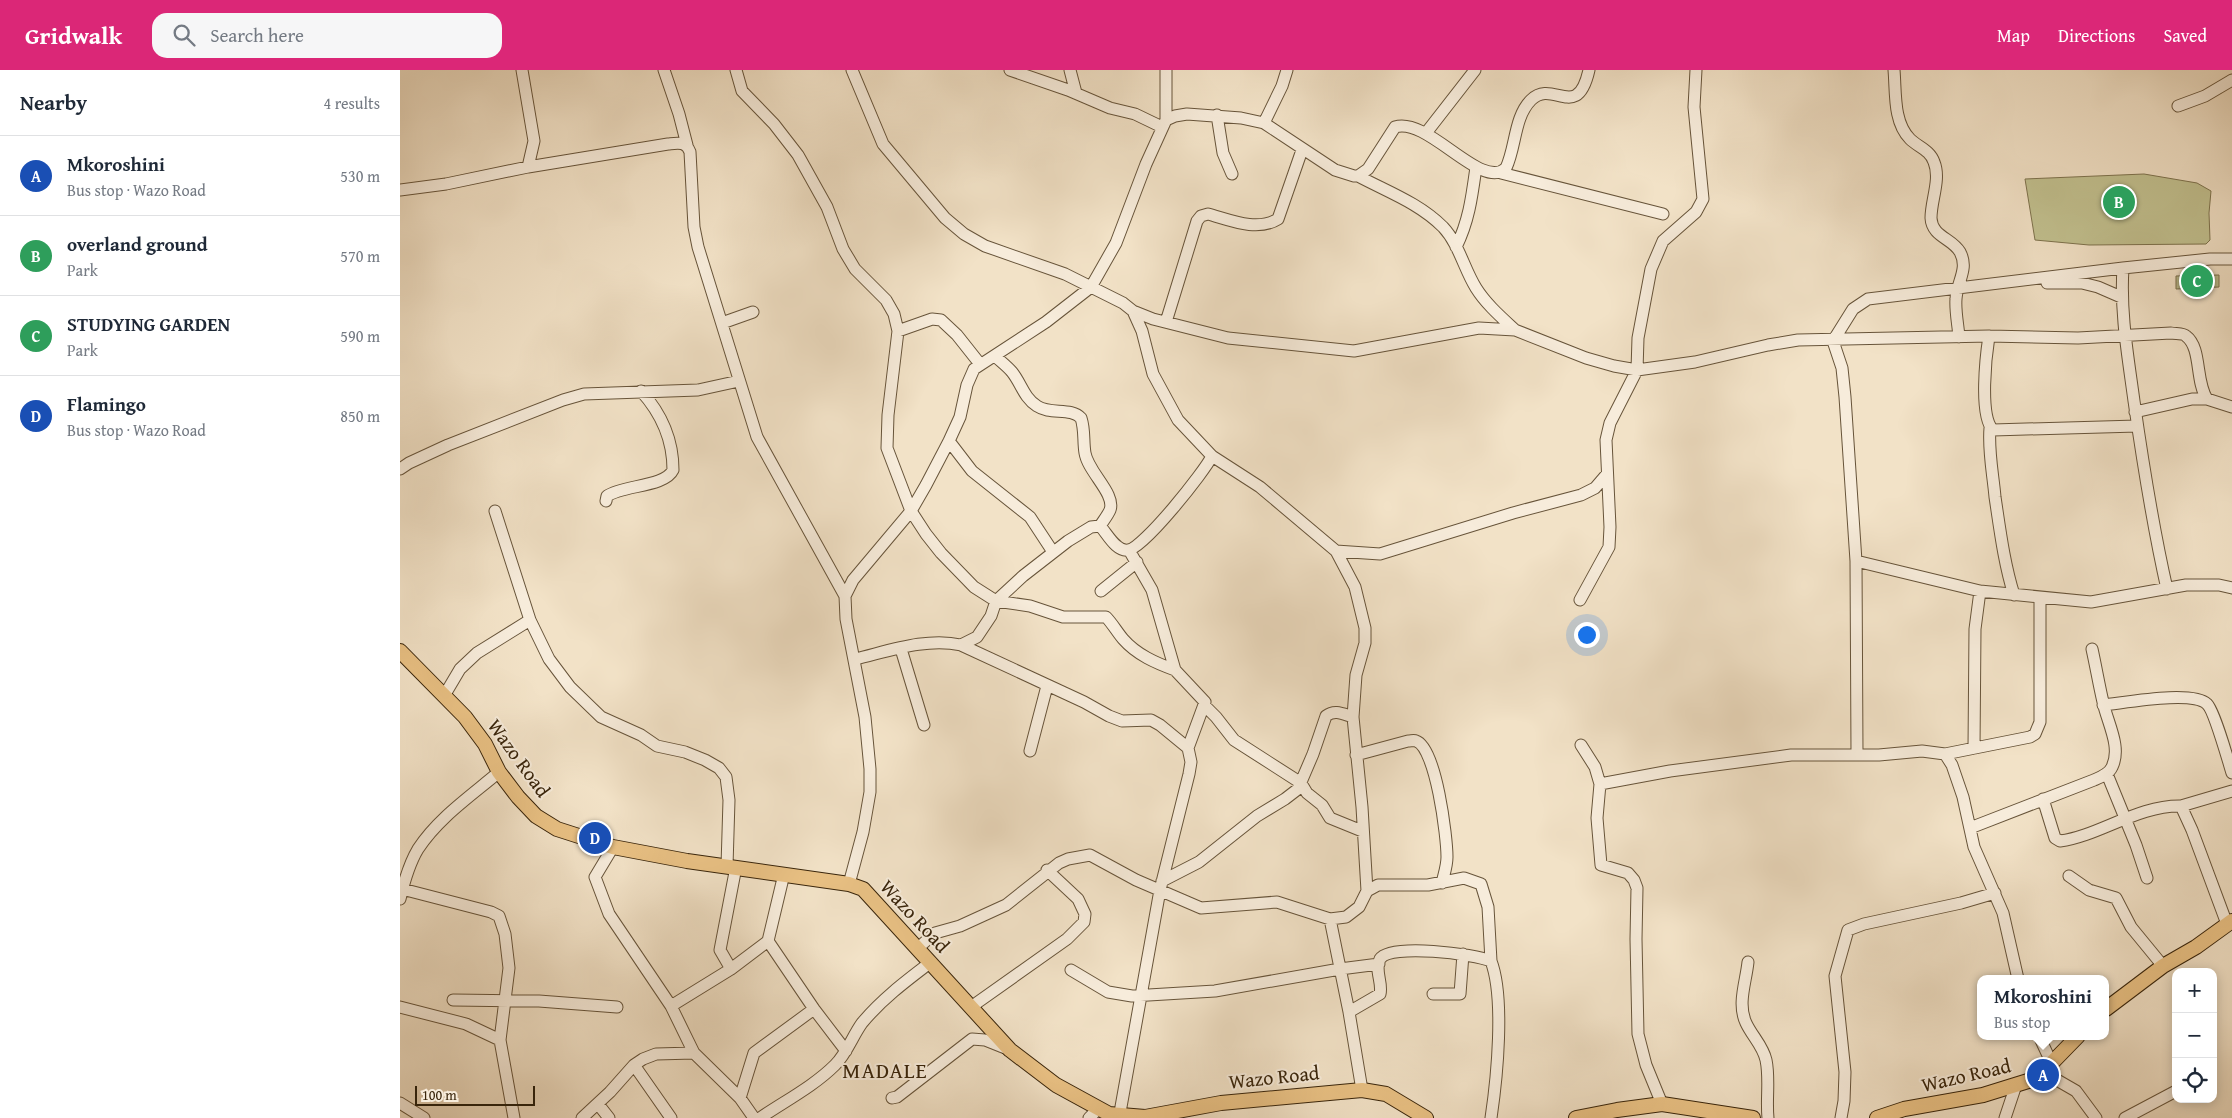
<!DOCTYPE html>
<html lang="en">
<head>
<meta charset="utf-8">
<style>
	body { margin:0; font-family:"Gentium Book Plus",serif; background:#f6f6f7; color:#1f2937 }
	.controls { position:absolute; right:15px; bottom:15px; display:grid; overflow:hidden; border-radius:10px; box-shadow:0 2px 12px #0003 }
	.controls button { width:45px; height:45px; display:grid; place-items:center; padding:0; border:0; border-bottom:1px solid #e0e1e3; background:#fff; color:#1f2937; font:25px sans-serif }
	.scale { position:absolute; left:15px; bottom:12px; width:120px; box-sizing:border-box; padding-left:5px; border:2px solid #39250b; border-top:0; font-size:14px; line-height:18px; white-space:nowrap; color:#39250b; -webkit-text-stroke:4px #f7ecdb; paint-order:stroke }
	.you { position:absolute; left:1186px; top:564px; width:18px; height:18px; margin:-12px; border:4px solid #fff; border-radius:50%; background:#1a73e8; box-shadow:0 0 0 8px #1a73e833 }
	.badge { display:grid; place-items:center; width:32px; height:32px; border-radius:50%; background:#db2777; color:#fff; font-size:16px; font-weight:700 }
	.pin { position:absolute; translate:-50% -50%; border:2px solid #fff; box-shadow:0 1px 5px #0006 }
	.popup { position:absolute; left:1577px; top:905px; width:132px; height:65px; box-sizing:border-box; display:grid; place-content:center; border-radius:10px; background:#fff; filter:drop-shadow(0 1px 4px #0005); font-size:16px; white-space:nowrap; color:#747a83 }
	.popup b { font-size:19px; color:#1f2937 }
	.popup::after { content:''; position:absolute; left:50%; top:100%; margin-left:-10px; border:10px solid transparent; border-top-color:#fff }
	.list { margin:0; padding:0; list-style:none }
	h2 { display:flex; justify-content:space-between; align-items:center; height:65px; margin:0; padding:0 20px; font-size:21px }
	h2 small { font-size:16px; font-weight:400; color:#747a83 }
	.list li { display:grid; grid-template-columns:32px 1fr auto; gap:15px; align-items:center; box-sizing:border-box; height:80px; padding:0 20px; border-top:1px solid #e0e1e3 }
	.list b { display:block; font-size:19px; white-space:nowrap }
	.list p { margin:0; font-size:16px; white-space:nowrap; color:#747a83 }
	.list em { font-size:16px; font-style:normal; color:#747a83 }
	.icon { flex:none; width:28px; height:28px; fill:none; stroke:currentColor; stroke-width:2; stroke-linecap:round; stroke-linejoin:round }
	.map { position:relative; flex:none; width:1832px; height:1048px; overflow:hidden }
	header { display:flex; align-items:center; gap:30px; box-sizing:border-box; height:70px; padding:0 25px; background:#db2777; color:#fff }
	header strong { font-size:24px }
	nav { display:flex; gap:28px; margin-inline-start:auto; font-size:18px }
	.search { width:350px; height:45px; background:#f6f6f7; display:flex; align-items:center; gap:12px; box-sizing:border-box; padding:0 18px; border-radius:15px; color:#747a83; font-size:19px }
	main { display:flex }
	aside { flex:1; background:#fff }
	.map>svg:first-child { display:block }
	.green { fill:#c2c190; stroke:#7e734e }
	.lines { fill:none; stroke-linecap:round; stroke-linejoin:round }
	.minor-casing { stroke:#67543a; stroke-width:13 }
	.major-casing { stroke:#39250b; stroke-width:16 }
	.minor { stroke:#f7ecdb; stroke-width:11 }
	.major { stroke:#e9c184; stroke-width:14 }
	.labels { text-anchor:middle; stroke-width:4; stroke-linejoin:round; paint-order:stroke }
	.street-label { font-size:20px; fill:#39250b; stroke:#f7ecdb }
	.quarter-label { font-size:22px; letter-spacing:1px; fill:#39250b; stroke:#f7ecdb }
</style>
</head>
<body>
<header>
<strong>Gridwalk</strong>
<div class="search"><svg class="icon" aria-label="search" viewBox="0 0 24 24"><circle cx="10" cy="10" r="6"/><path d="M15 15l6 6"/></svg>Search here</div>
<nav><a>Map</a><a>Directions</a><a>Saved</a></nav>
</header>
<main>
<aside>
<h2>Nearby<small>4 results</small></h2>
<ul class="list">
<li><span class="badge" style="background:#1a4fb4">A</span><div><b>Mkoroshini</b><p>Bus stop · Wazo Road</p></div><em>530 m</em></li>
<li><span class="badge" style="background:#2e9e5b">B</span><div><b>overland ground</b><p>Park</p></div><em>570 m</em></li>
<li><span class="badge" style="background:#2e9e5b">C</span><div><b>STUDYING GARDEN</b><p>Park</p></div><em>590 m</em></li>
<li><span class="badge" style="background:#1a4fb4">D</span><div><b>Flamingo</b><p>Bus stop · Wazo Road</p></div><em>850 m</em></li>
</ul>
</aside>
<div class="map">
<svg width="1832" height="1048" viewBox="0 0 1832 1048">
	<rect width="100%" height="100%" fill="#f2e2c7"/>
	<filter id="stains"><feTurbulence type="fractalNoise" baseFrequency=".004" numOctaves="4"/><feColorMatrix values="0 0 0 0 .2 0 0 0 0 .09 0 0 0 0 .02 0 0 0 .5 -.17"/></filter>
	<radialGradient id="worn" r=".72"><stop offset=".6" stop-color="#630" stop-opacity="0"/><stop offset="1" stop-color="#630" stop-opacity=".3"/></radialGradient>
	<path class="green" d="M1744,104L1797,113L1811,121L1809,143L1810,170L1806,174L1689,175L1635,170L1625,109Z
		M1819,205V217L1776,219V206Z"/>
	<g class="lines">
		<defs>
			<path id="minor" d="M122,0L134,71L128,97
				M264,0L279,44L287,75
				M336,0L342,21L374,54L398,85L427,137L443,179L455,199L486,230L494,244L498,261L488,345L487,378L511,441L526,464L541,483L574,517L596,531L630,536L663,547H706C712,553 717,562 723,569C737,585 756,593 775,600
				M452,0L483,74L545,148L564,164L585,176L665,204L723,233L733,241L742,261L753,304L778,350L812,386L860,417L936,481L955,517L965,558V573L956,605L953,647L962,737L967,821L959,837L946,847L930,849L877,832L801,838L736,810L690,785L668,789L659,793L606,835L560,856L535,863L518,878
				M610,0L668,20L710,38L735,44L762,57
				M670,0L676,23
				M766,0V50
				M1494,0C1496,22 1493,52 1510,69C1518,77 1530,80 1534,92C1541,109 1531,130 1531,148C1532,167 1552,168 1560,182C1569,199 1557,211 1556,229C1555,241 1558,254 1559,267
				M1778,36L1805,26L1832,10
				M817,45L823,83L832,104
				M864,53L882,16L887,0
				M1026,63L1075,0
				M1101,103L1263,144
				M958,106C988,122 1019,133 1043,157C1059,174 1064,199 1076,218C1086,234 1101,247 1115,260
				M0,120L46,114L128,97L268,74C278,73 286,71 290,82L294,157L298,177L357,367L445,526
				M1056,177C1069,151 1072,126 1076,97
				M1723,198C1720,243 1728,286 1734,331C1743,394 1753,457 1767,519
				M1647,213H1682L1698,217L1721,227
				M733,241L753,249L828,268L954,281L1079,258L1115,260L1186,288L1214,296L1237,300L1295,292L1368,275L1398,270L1589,266L1678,268L1771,263C1776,264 1783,263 1786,266C1802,278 1795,311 1807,329L1832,337
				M766,252L797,151L801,146L808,144C830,150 857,162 878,149L902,80
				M322,253L353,242
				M498,261L532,249L541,250L557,265L580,294
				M1589,266C1586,285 1579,346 1593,360L1737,356
				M1433,271L1453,239L1468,229L1723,198L1810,189H1832
				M1433,271L1442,298L1445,327L1456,491L1457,683
				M595,286C600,291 607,296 612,302C621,313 624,328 637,336C650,345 671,337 681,348C685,360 683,371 685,383C688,402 716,424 710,440C708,445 703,451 700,456
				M1735,342L1792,329H1807
				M1590,358C1588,381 1593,404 1595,427C1600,460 1604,493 1614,525
				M549,371L572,401L630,447L653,482
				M0,399L9,393L48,375L163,330L184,324L298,320L339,311
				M206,431L207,426C223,415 265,417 273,400C273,370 261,343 241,321
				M95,441L130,550L149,589L170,617L201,647L241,665L257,676L285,682L305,690L319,698L326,707L329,730L327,796
				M729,480L752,520L775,600L805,632L788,678
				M936,481L980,484L1113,443L1181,425L1195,418L1207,404
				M1456,491L1580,521L1691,532L1786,515H1819L1832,518
				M701,521L737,492
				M1180,530L1209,477L1210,457L1206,370L1210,353L1237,300L1238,268L1251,199L1263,171L1296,142L1303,129L1294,37L1296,0
				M561,575L577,567L591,546L596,531L623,506L668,471L691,457L700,456C707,463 716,482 728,480C743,479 805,401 812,386
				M501,579L524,655
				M455,589C489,581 527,567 561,575L684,632L709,646L722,651L751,650L760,655L788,678L791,692L789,704L760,820L719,1048
				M44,626L60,599L77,583L130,550
				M804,635L816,647L834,670L901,713L907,723L922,735L930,748L962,761
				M1703,635C1724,633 1792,620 1807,634C1814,640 1828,690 1832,703
				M1181,675L1195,697L1200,714L1197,748L1201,795L1228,803L1234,810L1237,818L1236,869L1238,964L1246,995L1262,1034
				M1574,678L1575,559L1580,521
				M630,681L647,616
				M1545,684L1630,667L1635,664L1640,652V528
				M956,685L1008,671C1011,671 1014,670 1016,671C1036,677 1047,767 1047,787C1047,796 1044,804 1042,813
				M1707,704L1736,775L1747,808
				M1200,714L1270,701L1391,685H1479L1522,681L1545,684L1552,695L1563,727L1574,777L1603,843L1618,909
				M1643,729L1655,768L1660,771C1699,766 1738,735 1781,736L1792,760L1827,854
				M1781,736L1832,721
				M1570,758L1694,710C1701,707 1709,704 1712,697C1722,677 1707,652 1703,632C1699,615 1696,597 1692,579
				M213,777L195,807L209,844L271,936L294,983L340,1028L354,1048
				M1669,806L1689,820L1716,828L1731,857L1763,896
				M762,811L799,792L857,746L885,729L898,719L913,684L926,646C935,639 943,644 953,647
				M449,814L463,762L470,722V699L465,647L446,549L445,526L453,510L511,441L526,415L549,371L560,347L567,315L574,299L646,252L691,217L716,173L746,94L766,50L775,46L787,44L841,48L864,53L935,100L954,106H958L968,99L995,57C1028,46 1082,122 1106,98C1116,77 1114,47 1131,30C1153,8 1177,53 1189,0
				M2,819L91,842L99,846L105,864L109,898L100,970L114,1048
				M967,821L978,815H1028L1064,808L1081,814L1088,837L1091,891
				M0,829C4,812 9,794 18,779C38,748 72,725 99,702
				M930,849L949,942L962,1020
				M368,871L414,939L446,981
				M1348,892C1346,912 1337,934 1346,953C1352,966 1363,976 1366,990C1370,1009 1366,1029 1368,1048
				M331,899L320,880L336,797
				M671,900L708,922L732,926L815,921L940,899L979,894
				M1033,924H1060L1063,884
				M53,930L139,931L217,937
				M271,936L331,899L368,871L384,804
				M0,937L66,954L100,970
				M571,937L667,869L684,852L685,844L678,829L647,800
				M949,942L980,924C983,913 974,900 980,889C990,873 1075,884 1091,891C1105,928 1097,1008 1091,1048
				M1639,966L1652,994
				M234,995L271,1048
				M1643,1002L1676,1021L1696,1048
				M340,1028L354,983L414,939
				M492,1028L497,1027L572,969L585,970L610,980
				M0,1033L24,1048
				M198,1034L209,1048
				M182,1048L210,1022L234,995L243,989L256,984L294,983
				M360,1048C385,1031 414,1016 435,995C447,983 452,967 462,953C482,929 506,911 531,892
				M689,1048L698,1039
				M1441,1048L1444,1031L1445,1002L1435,906L1448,860L1464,854L1561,833L1595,823
				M1605,1048L1616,1015
				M1725,1048L1776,1021"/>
			<path id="major" d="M0,581L65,647L85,674L99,702L118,727L136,746L157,759L213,777L287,791L449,814L463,819L610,980L656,1015L709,1044L745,1047L821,1033L962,1020L986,1024L1026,1048
				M1706,939L1763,896L1796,877L1832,851
				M1176,1048L1217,1040L1262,1034L1353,1048
				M1477,1048L1504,1039L1583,1025L1628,1011L1643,1002L1678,966"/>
		</defs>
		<use href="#minor" class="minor-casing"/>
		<use href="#major" class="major-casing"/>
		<use href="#minor" class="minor"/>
		<use href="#major" class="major"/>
	</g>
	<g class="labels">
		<g class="street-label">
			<text transform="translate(119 688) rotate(54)" y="7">Wazo Road</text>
			<text transform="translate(515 846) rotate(47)" y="7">Wazo Road</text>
			<text transform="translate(1566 1005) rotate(-13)" y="7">Wazo Road</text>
			<text transform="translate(874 1007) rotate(-6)" y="7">Wazo Road</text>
		</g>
		<g class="quarter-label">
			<text x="485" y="1008">MADALE</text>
		</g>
	</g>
	<rect width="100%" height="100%" filter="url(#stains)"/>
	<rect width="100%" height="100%" fill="url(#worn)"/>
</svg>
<div class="controls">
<button>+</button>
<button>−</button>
<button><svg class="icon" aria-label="locate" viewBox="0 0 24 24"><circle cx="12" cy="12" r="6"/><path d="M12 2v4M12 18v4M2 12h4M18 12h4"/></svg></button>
</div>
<div class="scale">100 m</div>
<div class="you"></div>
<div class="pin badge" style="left:1643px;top:1005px;background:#1a4fb4">A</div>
<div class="popup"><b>Mkoroshini</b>Bus stop</div>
<div class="pin badge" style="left:1719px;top:132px;background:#2e9e5b">B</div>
<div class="pin badge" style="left:1797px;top:211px;background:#2e9e5b">C</div>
<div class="pin badge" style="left:195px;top:768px;background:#1a4fb4">D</div>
</div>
</main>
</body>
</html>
